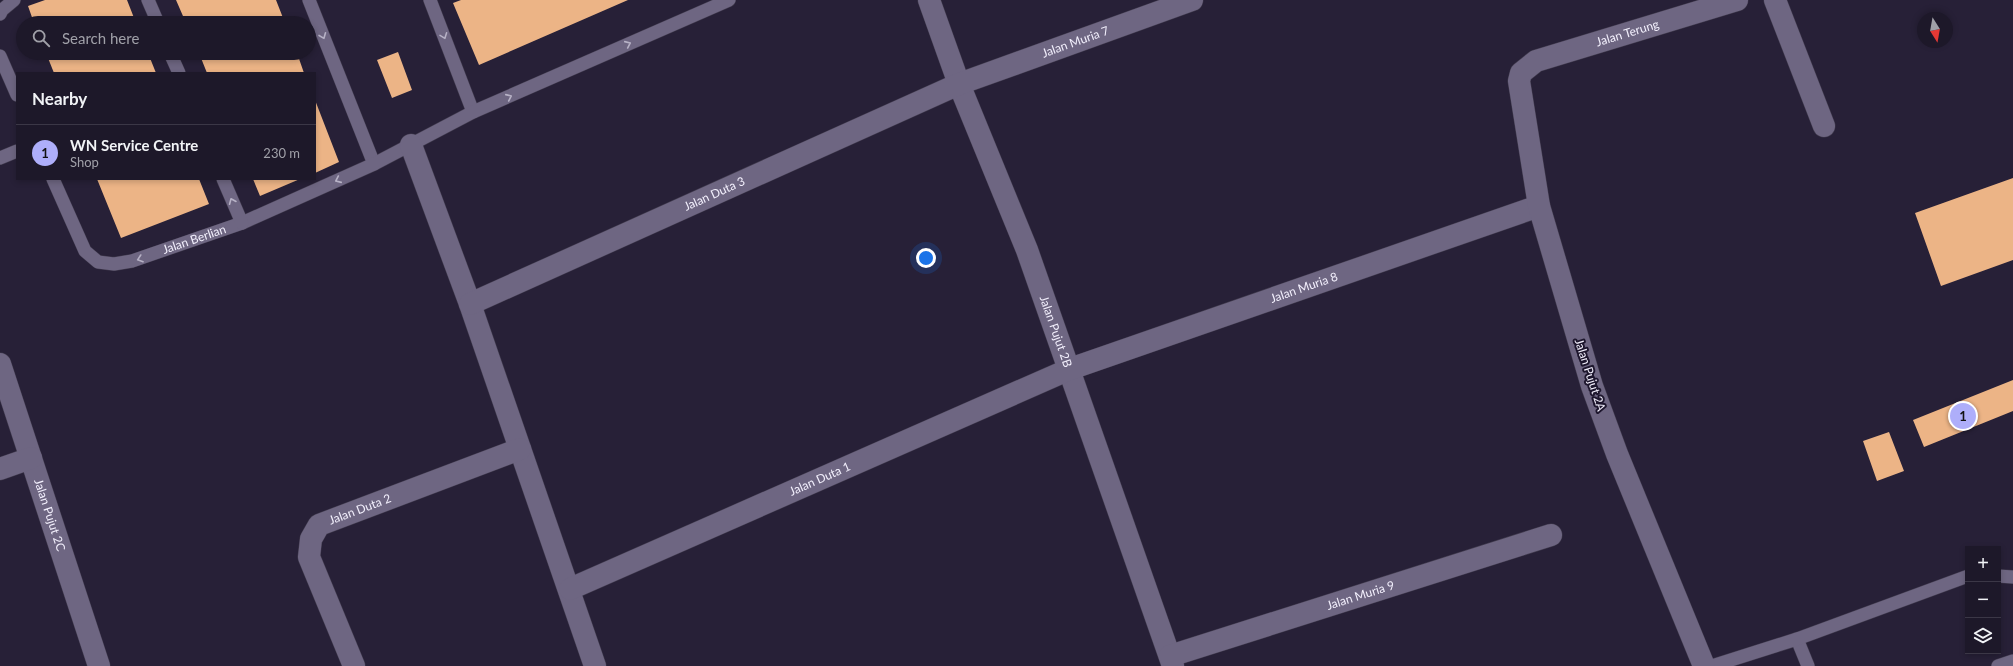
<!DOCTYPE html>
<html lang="en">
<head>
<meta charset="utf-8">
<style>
	body { margin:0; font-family:Lato,sans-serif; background:#2a2535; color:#f1f3f6 }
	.controls { position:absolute; right:12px; bottom:12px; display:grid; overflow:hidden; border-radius:0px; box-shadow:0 2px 6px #0003 }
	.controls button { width:36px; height:36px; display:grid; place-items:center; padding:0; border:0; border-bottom:1px solid #3b3746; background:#1d1829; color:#f1f3f6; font:20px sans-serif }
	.compass { position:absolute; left:1917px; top:12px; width:36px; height:36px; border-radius:50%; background:#1d1829; box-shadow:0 2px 6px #0003; rotate:169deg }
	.you { position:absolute; left:926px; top:258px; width:14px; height:14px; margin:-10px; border:3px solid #fff; border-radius:50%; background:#1a73e8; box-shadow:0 0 0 6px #1a73e833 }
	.badge { display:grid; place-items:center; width:26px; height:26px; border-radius:50%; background:#aeaefa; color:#111; font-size:13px; font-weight:700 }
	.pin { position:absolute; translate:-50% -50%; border:2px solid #fff; box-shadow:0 1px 4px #0006 }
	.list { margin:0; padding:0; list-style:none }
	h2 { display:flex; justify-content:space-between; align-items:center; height:52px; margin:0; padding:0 16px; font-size:17px }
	h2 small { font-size:13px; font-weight:400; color:#a0a0a8 }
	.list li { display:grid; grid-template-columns:26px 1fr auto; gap:12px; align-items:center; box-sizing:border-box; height:56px; padding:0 16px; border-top:1px solid #3b3746 }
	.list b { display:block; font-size:15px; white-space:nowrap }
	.list p { margin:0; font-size:13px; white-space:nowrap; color:#a0a0a8 }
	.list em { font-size:13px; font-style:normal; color:#a0a0a8 }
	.icon { flex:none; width:22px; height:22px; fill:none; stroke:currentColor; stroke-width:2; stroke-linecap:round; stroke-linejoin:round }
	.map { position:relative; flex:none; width:2013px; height:666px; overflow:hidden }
	.search { position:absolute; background:#1d1829; box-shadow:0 2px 6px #0003; left:16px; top:16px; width:300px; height:44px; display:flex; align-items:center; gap:10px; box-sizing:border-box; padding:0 14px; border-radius:22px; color:#a0a0a8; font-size:15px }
	.panel { position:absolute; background:#1d1829; box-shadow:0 2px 6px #0003; left:16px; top:72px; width:300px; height:108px; border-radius:0px }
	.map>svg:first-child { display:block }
	.building { fill:#ecb486 }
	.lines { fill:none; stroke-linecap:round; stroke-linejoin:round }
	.service-casing { stroke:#423c4f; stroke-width:14 }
	.minor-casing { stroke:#423c4f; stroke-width:23 }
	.service { stroke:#6e6682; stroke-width:13 }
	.minor { stroke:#6e6682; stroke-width:22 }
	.oneway { stroke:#b7b2c6 }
	.labels { text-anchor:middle; stroke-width:4; stroke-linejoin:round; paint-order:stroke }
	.street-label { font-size:12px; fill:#f3f0fd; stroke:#1d162d }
</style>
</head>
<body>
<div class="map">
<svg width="2013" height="666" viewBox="0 0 2013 666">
	<rect width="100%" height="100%" fill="#272037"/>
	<path class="building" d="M45,0H127L136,23H34L28,6Z
		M176,0H276L285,23H186Z
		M461,0H628L479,65L453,3Z
		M398,52L412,90L392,98L377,60Z
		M46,53H148L156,73H54Z
		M199,53H297L304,73H207Z
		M315,100L339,162L315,173Z
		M2013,178V260L1941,286L1915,213Z
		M97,179H199L209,204L121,238Z
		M253,179H300L260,196Z
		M2013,380V411L1924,447L1913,420Z
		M1889,432L1904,471L1877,481L1863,441Z"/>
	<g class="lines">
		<defs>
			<g id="service">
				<path d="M148,0L158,23"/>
				<path d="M309,0L374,164"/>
				<path d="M430,0L473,112"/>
				<path d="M0,14L2,10L14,0"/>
				<path d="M170,53L179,73"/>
				<path d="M0,56L17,95"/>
				<path d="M0,158L17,151"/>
				<path id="s1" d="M53,179L85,251L98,262L114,264L132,261L242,223L374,164L473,112L729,0"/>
				<path d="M223,179L242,223"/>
				<path d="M1998,576L2013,577"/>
				<path d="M1797,639L1808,666"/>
				<path d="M1712,666L1797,639L1968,576"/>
				<path d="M1998,666L2013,661"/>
			</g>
			<g id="minor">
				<path id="s2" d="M929,0L959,84L1027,250L1173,666"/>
				<path d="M1775,0L1824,126"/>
				<path d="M411,145L470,304L595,666"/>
				<path id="s3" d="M470,304L959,84L1192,0"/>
				<path id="s4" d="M0,364L99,666"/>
				<path d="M0,469L31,458"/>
				<path id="s5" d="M570,589L1070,369L1539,206"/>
				<path id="s6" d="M1170,656L1551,535"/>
				<path id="s7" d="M354,666L309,557L311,539L319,525L520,449"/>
				<path id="s8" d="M1704,666L1617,454L1592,386L1539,206L1519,81L1521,73L1536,61L1737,0"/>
			</g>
		</defs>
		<use href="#service" class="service-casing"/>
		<use href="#minor" class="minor-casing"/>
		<use href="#service" class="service"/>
		<use href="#minor" class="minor"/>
	</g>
	<defs><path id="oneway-chevron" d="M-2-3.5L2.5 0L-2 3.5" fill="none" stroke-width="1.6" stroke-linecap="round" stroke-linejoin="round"/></defs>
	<g class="oneway">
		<use href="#oneway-chevron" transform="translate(323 36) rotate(68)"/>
		<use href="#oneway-chevron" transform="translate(444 36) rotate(69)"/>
		<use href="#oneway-chevron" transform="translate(628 44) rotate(-24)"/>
		<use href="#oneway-chevron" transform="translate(509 97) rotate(-24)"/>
		<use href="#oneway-chevron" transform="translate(338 180) rotate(156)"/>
		<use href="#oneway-chevron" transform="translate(232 201) rotate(-113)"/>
		<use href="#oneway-chevron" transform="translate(140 259) rotate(161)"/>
	</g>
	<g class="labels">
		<g class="street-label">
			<text dy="4" stroke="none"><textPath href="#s8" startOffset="739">Jalan Terung</textPath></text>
			<text dy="4" stroke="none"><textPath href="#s3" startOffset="660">Jalan Muria 7</textPath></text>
			<text dy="4" stroke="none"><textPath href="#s3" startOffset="268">Jalan Duta 3</textPath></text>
			<text dy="4" stroke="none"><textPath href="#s1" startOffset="196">Jalan Berlian</textPath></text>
			<text dy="4" stroke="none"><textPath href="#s5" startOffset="794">Jalan Muria 8</textPath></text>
			<text dy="4" stroke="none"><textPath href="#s2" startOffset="355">Jalan Pujut 2B</textPath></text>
			<text transform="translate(1590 375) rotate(72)" y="4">Jalan Pujut 2A</text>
			<text dy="4" stroke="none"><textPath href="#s5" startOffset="273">Jalan Duta 1</textPath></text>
			<text dy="4" stroke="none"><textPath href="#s7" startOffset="196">Jalan Duta 2</textPath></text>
			<text dy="4" stroke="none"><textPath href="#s4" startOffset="159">Jalan Pujut 2C</textPath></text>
			<text dy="4" stroke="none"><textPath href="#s6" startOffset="200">Jalan Muria 9</textPath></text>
		</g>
	</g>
</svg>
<div class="controls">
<button>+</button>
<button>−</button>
<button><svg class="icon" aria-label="layers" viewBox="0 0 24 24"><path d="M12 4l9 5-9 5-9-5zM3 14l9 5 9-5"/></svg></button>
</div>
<svg class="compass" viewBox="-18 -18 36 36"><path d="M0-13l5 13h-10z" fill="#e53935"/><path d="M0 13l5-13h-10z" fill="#a0a0a8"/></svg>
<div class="you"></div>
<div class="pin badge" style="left:1963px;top:416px">1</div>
<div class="search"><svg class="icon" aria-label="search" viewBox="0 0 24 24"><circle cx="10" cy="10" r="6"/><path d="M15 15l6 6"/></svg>Search here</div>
<section class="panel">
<h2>Nearby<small></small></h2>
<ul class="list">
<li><span class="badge">1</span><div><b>WN Service Centre</b><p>Shop</p></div><em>230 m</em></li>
</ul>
</section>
</div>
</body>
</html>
